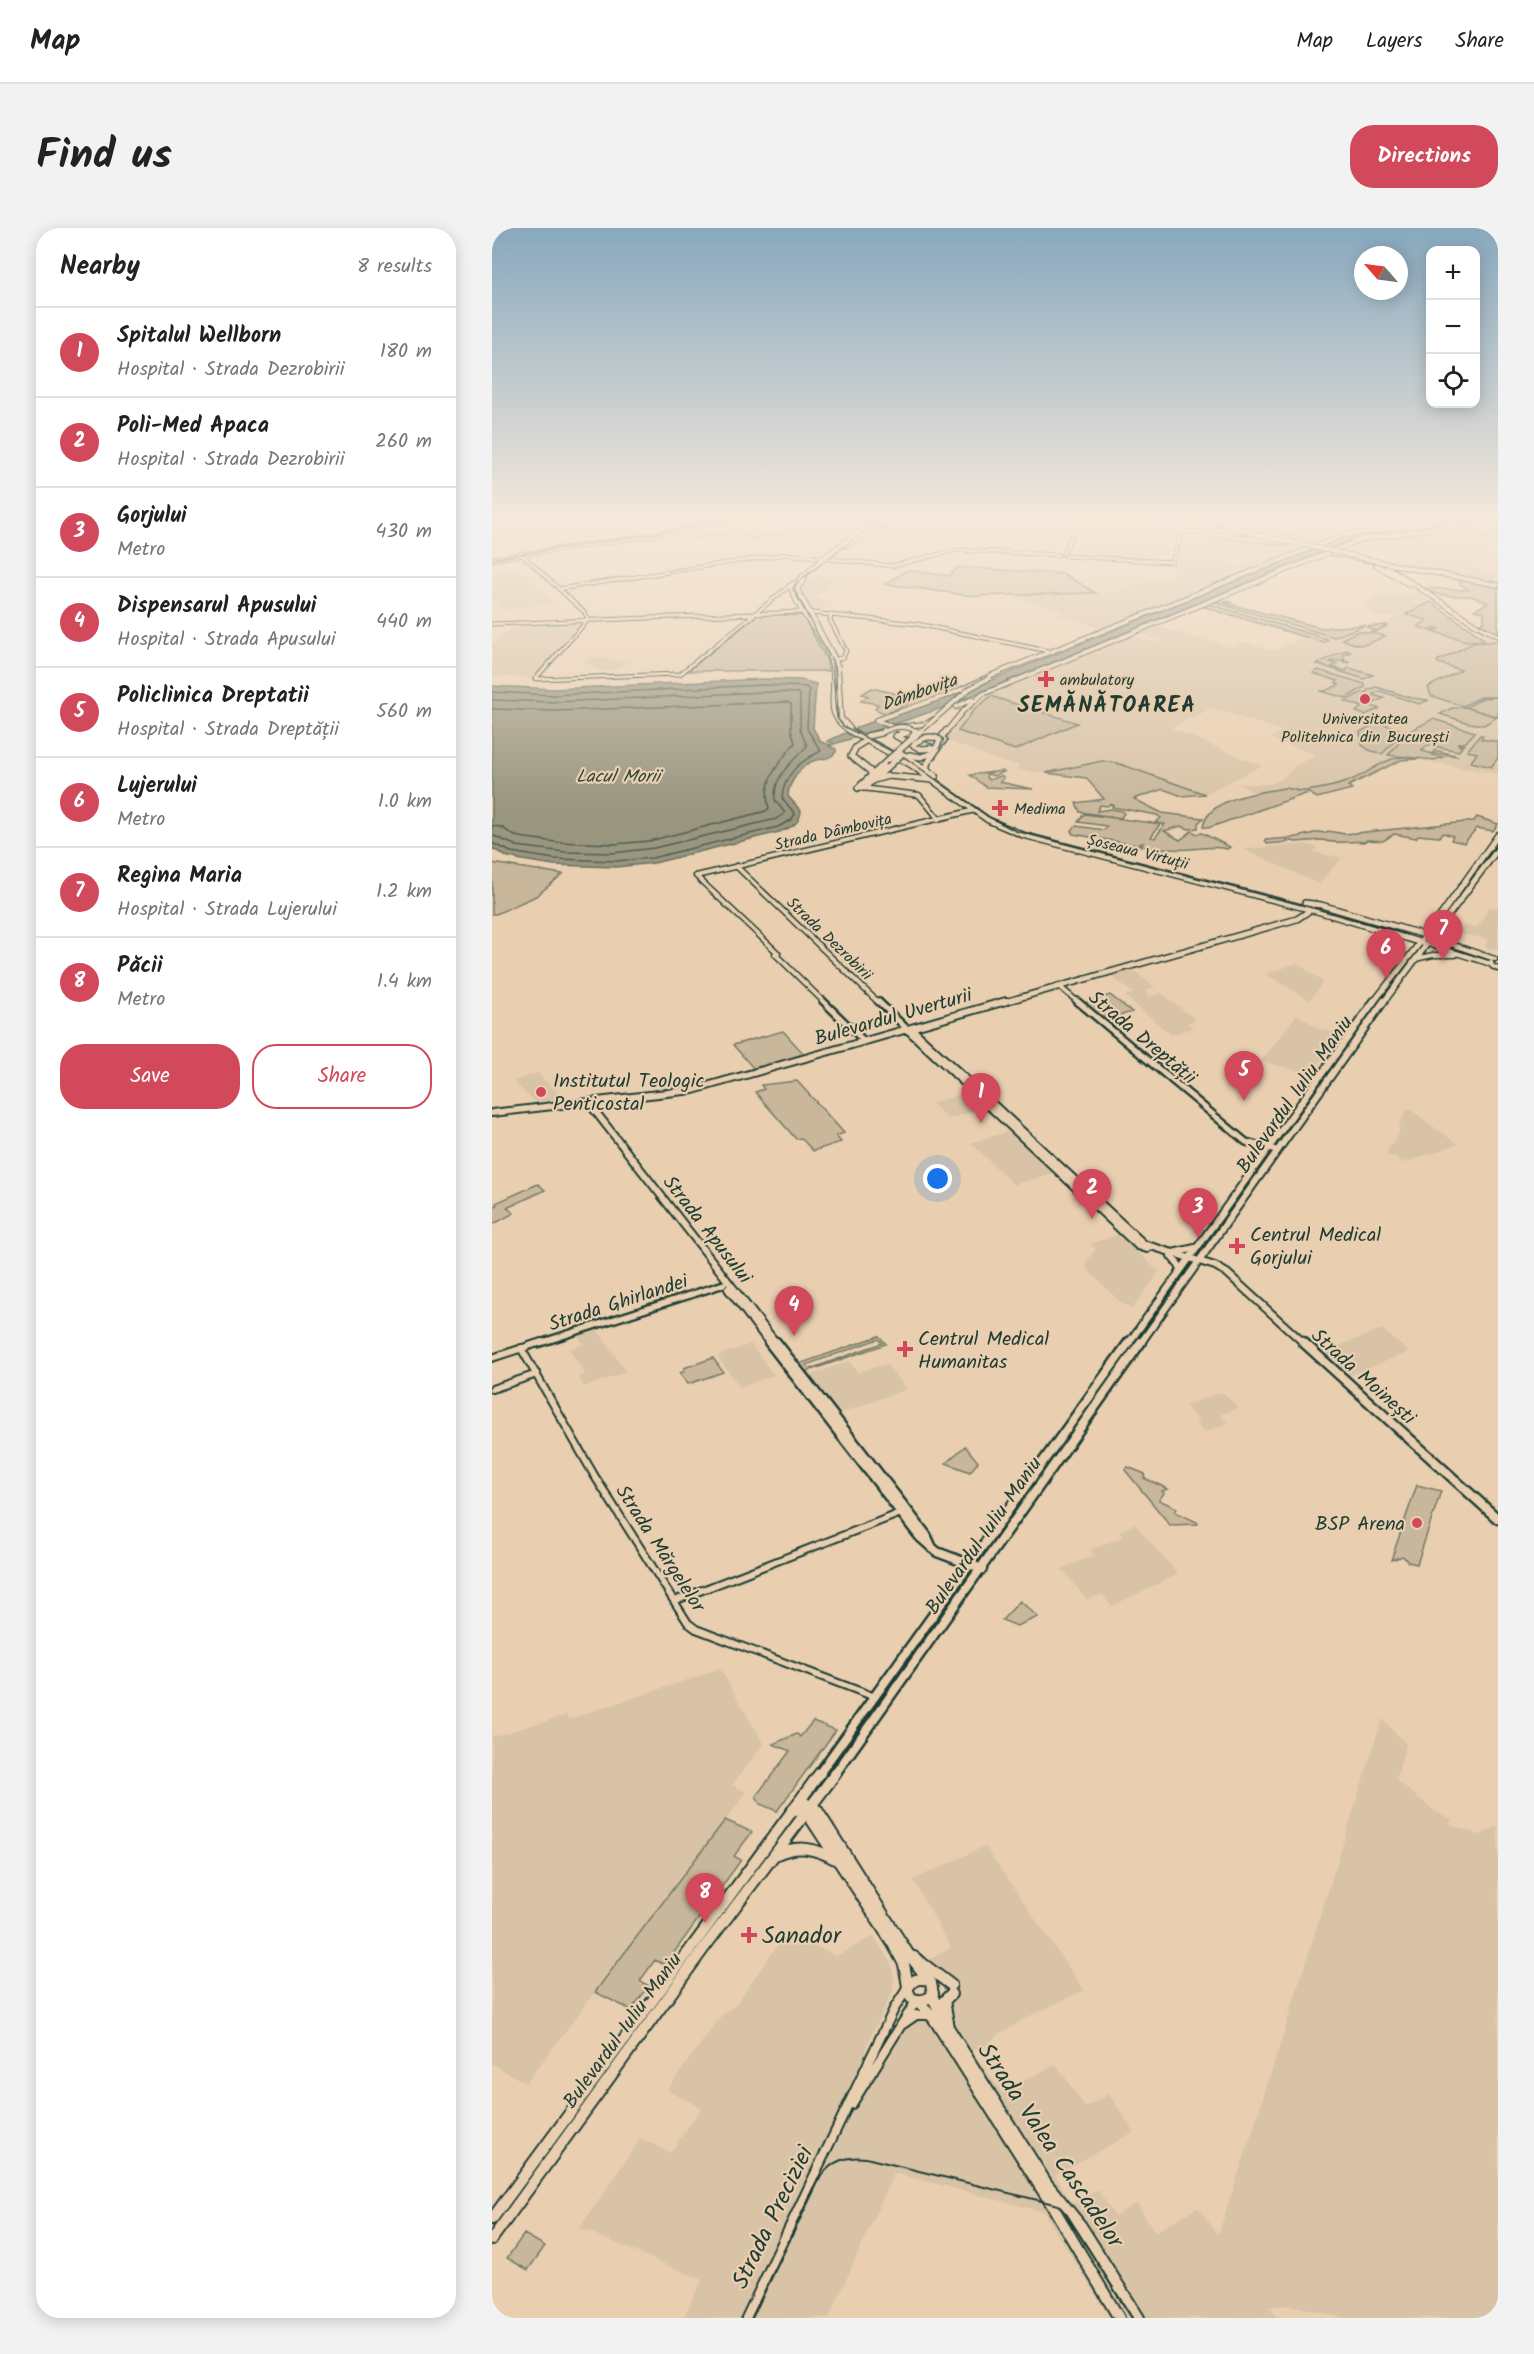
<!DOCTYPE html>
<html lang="en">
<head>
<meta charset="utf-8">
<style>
	body { margin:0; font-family:Kalam,sans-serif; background:#f2f2f2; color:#222 }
	.controls { position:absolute; right:18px; top:18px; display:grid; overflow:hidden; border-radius:12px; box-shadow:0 3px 15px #0003 }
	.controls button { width:54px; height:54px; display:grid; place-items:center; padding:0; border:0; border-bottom:2px solid #e0e0e0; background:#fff; color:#222; font:30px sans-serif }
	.compass { position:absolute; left:862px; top:18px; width:54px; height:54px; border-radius:50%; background:#fff; box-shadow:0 3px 15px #0003; rotate:298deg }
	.you { position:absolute; left:446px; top:951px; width:21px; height:21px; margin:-15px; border:4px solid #fff; border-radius:50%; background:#1a73e8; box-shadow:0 0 0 9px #1a73e833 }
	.badge { display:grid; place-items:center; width:39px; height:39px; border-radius:50%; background:#d1495b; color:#fff; font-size:20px; font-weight:700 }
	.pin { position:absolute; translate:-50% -50px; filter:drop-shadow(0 2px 3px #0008) }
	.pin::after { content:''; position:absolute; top:32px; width:21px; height:18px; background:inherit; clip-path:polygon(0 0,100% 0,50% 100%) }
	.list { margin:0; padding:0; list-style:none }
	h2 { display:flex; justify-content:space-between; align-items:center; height:78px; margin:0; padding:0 24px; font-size:26px }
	h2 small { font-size:20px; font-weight:400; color:#767676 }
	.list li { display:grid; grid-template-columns:39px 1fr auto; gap:18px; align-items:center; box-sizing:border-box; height:90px; padding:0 24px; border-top:2px solid #e0e0e0 }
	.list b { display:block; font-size:22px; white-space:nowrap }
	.list p { margin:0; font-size:20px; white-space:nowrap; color:#767676 }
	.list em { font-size:20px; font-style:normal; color:#767676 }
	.actions { display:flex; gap:12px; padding:18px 24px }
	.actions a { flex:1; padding:14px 0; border:2px solid #d1495b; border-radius:24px; text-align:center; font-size:21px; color:#d1495b }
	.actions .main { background:#d1495b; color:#fff }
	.icon { flex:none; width:33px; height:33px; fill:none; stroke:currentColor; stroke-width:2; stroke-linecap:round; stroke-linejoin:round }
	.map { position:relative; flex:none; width:1006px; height:2090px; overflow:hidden; border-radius:24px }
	header { display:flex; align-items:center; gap:36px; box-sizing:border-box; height:84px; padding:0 30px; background:#fff; border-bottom:2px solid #e0e0e0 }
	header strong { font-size:28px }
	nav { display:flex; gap:33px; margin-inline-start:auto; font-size:21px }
	.intro { display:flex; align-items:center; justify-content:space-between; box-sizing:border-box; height:144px; padding:0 36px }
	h1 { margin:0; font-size:42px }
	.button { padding:15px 27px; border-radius:24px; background:#d1495b; color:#fff; font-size:21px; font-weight:700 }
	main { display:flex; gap:36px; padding:0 36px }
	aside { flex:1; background:#fff; border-radius:24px; box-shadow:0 3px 15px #0003 }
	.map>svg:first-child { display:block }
	.built { fill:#d8c3a6 }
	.green { fill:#c8b79b; stroke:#747a68; stroke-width:1.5; fill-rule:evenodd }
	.water { fill:#99957f; stroke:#687261; stroke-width:1.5 }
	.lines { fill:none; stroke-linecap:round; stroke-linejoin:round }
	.shore { stroke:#506052; stroke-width:1.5 }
	.major-tunnel { stroke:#c1b297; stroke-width:5; stroke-dasharray:5 2; stroke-linecap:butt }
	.minor-far4-casing { stroke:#1f3d34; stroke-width:5 }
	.minor-far3-casing { stroke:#1f3d34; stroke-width:7 }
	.minor-far2-casing { stroke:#1f3d34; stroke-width:10 }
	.minor-far1-casing { stroke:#1f3d34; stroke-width:10 }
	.minor-casing { stroke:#1f3d34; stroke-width:12 }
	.major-far4-casing { stroke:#1f3d34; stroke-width:6 }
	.major-far3-casing { stroke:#1f3d34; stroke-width:8 }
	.major-far2-casing { stroke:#1f3d34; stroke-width:10 }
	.major-far1-casing { stroke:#1f3d34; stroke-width:13 }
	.major-casing { stroke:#1f3d34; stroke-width:14 }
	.minor-far4 { stroke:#e9cfb0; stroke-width:3 }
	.minor-far3 { stroke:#e9cfb0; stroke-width:4 }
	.minor-far2 { stroke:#e9cfb0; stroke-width:5 }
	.minor-far1 { stroke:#e9cfb0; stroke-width:6 }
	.minor { stroke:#e9cfb0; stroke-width:8 }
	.major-far4 { stroke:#e9cfb0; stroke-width:4 }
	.major-far3 { stroke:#e9cfb0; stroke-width:5 }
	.major-far2 { stroke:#e9cfb0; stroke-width:6 }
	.major-far1 { stroke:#e9cfb0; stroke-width:8 }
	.major { stroke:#e9cfb0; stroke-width:10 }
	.tram-far1 { stroke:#1f3d34; stroke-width:1.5 }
	.tram { stroke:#1f3d34; stroke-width:2 }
	.rail-casing { stroke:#1f3d34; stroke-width:3 }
	.rail { stroke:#e9cfb0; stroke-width:1.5; stroke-dasharray:2; stroke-linecap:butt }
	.major-bridge-far1-casing { stroke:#1f3d34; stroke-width:6; stroke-linecap:butt }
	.major-bridge-casing { stroke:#1f3d34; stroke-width:8; stroke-linecap:butt }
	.major-bridge-far1 { stroke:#e9cfb0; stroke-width:4 }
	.major-bridge { stroke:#e9cfb0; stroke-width:5 }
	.poi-dot { fill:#d1495b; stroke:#e9cfb0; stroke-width:2 }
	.labels { text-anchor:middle; stroke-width:4.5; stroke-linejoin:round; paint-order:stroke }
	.far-poi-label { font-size:16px; fill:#1f3d34; stroke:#e9cfb0; text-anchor:start }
	.far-street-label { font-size:16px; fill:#1f3d34; stroke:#e9cfb0 }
	.far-water-label { font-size:18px; font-style:italic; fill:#2b463c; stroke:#e9cfb0 }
	.street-label { font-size:20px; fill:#1f3d34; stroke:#e9cfb0 }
	.poi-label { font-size:20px; fill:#1f3d34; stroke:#e9cfb0; text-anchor:start }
	.far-district-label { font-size:22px; font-weight:bold; letter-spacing:1.5px; fill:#1f3d34; stroke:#e9cfb0 }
	.near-poi-label { font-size:24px; fill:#1f3d34; stroke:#e9cfb0; text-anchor:start }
	.near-street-label { font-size:24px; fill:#1f3d34; stroke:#e9cfb0 }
</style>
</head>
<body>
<header>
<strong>Map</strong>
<nav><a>Map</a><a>Layers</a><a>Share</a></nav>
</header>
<div class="intro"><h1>Find us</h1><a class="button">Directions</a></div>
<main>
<aside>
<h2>Nearby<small>8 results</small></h2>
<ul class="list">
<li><span class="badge">1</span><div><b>Spitalul Wellborn</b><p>Hospital · Strada Dezrobirii</p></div><em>180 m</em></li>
<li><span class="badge">2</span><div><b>Poli-Med Apaca</b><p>Hospital · Strada Dezrobirii</p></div><em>260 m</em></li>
<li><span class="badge">3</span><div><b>Gorjului</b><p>Metro</p></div><em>430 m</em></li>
<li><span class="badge">4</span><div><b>Dispensarul Apusului</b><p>Hospital · Strada Apusului</p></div><em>440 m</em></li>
<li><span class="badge">5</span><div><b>Policlinica Dreptatii</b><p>Hospital · Strada Dreptății</p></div><em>560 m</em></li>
<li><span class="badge">6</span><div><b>Lujerului</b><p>Metro</p></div><em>1.0 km</em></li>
<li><span class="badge">7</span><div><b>Regina Maria</b><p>Hospital · Strada Lujerului</p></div><em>1.2 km</em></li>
<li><span class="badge">8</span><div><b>Păcii</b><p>Metro</p></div><em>1.4 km</em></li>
</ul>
<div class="actions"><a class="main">Save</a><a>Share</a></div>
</aside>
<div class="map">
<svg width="1006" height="2090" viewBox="0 0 1006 2090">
	<rect width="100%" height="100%" fill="#e9cfb0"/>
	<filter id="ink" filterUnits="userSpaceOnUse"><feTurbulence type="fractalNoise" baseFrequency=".0167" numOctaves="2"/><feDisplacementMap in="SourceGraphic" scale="12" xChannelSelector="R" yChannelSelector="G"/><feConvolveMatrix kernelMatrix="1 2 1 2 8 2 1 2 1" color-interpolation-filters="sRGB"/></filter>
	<g filter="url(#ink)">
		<path class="built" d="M590,291H690L689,294H685L681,302L669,301L668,294H663L655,320L679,321L677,328L652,327L642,331L587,328L596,304L584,303Z
			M831,291H939L943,293L857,305Z
			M970,297L996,312L987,314L1003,323L981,326L987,332L980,339L1006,346V354L911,336L921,329L878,319L873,324L853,319L873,312Z
			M247,304L261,311L223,319L206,310Z
			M716,306L739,309L726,333L749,339L775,329L788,331L613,402L566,387L573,384L520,368L633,363L629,360L678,350L690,313L703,314Z
			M744,310L785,314L812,321L791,330L776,327L757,335L735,327Z
			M28,341L62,375L9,382L0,371V345Z
			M322,347L342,350L322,370L339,372L340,379L320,382L313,371L309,358Z
			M926,365L980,401L1006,413V546L921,531L910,532L857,559L813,567L794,559L772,565L761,564L746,556H778L790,551L803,538L825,527L778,510L791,503L720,480L679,500L769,538L713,566L625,535L610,533L554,545L526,542L527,537L511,534L451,511L475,482L498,466L641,408L668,416L672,414L646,405L663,398L739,419L752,414L781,423L810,410L707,379L723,373L831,400L896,395L904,389H883L873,376L872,371H883V366Z
			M90,395L40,450L0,448V418L22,397Z
			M99,429L139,434L125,441L110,443L93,435Z
			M812,616L825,619L822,624L850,630L827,656L751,621Z
			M999,679L1006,680V722L992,719L997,711L963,705L972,697L985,700L995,684L993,681Z
			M805,735L831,754L818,772L774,746Z
			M635,742L642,743L663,759L653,763L658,768L669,765L704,792L695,795L701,800L679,807L633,768L641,765L618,747Z
			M805,786L827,801L849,806L819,846L769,833Z
			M45,845L76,874L47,878L21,853Z
			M475,864L492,880L456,891L440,875Z
			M918,881L935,894L966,916L912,935L902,928L898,929L894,926L908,903L906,901L913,884Z
			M517,903L561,945L522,957L479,915Z
			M627,1006L667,1044L640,1081L628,1074L593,1039L597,1035L594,1034L604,1021L598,1016Z
			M105,1101L134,1144L92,1159L86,1149L93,1146L77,1121L91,1116L85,1107Z
			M890,1101L917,1124L857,1148L831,1124Z
			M259,1116L282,1147L248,1159L225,1128Z
			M357,1133L366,1144L394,1136L415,1161L347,1186L317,1148Z
			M730,1164L746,1180L728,1187L736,1195L713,1204L704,1196L708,1194L693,1178Z
			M642,1296L686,1346L620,1378L610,1367L594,1371L570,1341L602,1327L598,1322L631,1309L627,1303Z
			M228,1441L272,1516L240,1557L255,1564L34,1855L0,1836V1509L75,1487L77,1491Z
			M890,1491L914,1516L904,1552L944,1584L960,1591L958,1597L988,1607L1006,1598V2090H853L798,2077L776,2079L785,2090H618L552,1984L402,1945L337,2090H191L210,2052L88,2000L149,1910L178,1925L209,1880L175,1862L228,1789L243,1777L295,1704L344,1728L382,1708L399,1736L402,1749L401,1763L373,1821L393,1829L419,1793L458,1773L436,1732L459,1720L421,1652L493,1618L592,1762L534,1790L507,1806L487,1823L485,1820L480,1823L510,1864L564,1836L593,1879L617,1866L642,1904L563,1947L580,1975L606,1962L623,1988L645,1975L663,2004L706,1979L726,2007L761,1902Z"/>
		<path class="green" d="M248,291H274L293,305L261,311L247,304L206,310L192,302Z
			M401,291H441L434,297H417L406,302L385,300Z
			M1006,293V317L972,299L975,298Z
			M466,339L572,346L604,365L481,368L393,356L416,342L457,348Z
			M967,350L1006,357V407L985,396L992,394V384L982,382L996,375C989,372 980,367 973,368C960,368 943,368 931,360L977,362L968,356Z
			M724,373L740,374L733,375L830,400L874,397L842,409L722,374Z
			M939,374C947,380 988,407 992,412L974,413L940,403L947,401L944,399L937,402L926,399L935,392L914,386Z
			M717,376L835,411L836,413L831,414L712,379Z
			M271,386L311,388L334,431L337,443H196L266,387Z
			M896,397L881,405L893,408C873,417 872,421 850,411L866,403L876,405L883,402L874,399Z
			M1006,413V469H989L971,478L939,468L936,459L969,442L946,435L945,433L981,415Z
			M854,422L858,424L851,427L853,431L850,432L858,435L842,432L838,434L845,436L840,439L854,443L857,440L881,447L872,451L825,436Z
			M826,442L873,456V459L854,470L828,463H833L847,457L844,455L846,453L821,445Z
			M884,459L920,470L937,472L927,476L888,463L880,467L892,470L878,477L887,481L873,487L864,484L870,479L853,473L871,464L875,465V462Z
			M380,460L426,471L394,486L383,481L386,476L369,473L376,468L370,466Z
			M499,468C527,478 556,485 585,495L523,522L466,503L482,482Z
			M1003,469L1006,471V489L974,479L991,470Z
			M973,479L1005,489L992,497L977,495L948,486L960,480Z
			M941,491L983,504L973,515H965L973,517H966L970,519L967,523L936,517L930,523L940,526L943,522L966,528L942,525L941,527L951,529L942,532L896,527L918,503Z
			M886,494L913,503L890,526L877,522L870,517L868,504Z
			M988,507H991L989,511L1006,514V530L999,539L979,534L985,525L975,523Z
			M909,529L927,531L909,532L856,558L860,561L825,570L817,565L813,566L716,600L711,599C716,569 767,565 792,560C798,559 806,565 814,563C827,561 842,559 854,554C874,548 888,532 909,529Z
			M610,533L625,535L713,566L690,568L671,561L642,571L670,585L711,590L706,595V600L697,601L689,598L672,603L688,612L700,603L705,606L710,605L738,619L735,621C715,616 693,625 672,620L670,622L649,618L651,615L645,617L581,606L579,603L584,598L612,602L615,598L586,594L592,586L668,596L659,609L663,610L673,596L663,595L669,590L665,587L620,579L621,577L618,576L615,578L608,577L605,583L619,581L630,583L632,585L629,590L588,584L584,575L612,571L594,550L554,545Z
			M510,543L512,544L502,548L495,546L494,549L497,552L509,548L512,550L508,554L541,561L494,559L478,547Z
			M985,589L1006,596L1001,603L985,600L972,615L959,612L961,608L951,605L947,609L926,607L924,610L902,606L891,613L875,612L872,614C860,612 842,617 831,612L804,614L795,612L796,614L775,616L773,612L800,610L827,604L833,605L836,603L853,606L975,594L982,593Z
			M0,635L71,646L44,668L4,686H0Z
			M618,767L640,784L613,792L592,775Z
			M291,803L312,826L262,841L241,817Z
			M305,853L352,905L344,908L349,914L321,923L309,910L304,911L263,864L272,861L269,857Z
			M46,956L53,962L15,980L22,985L0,997V979L5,977L4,975Z
			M387,1108L394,1116L313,1144L307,1136ZM386,1111L390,1115L318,1141L314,1137Z
			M221,1130L231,1144L196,1156L188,1145L193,1143L192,1140Z
			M473,1218L486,1234L478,1244L454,1235Z
			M636,1239L653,1246L652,1250L676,1261L670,1263L672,1265L667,1272L685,1280L683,1284L705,1294L706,1296L678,1297L633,1242Z
			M925,1257L949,1263L925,1336L916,1334L911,1328L899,1332Z
			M528,1373L546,1389L525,1398L510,1392Z
			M321,1493L344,1502L285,1583L268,1576L264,1568L298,1523L281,1516L305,1506L308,1509Z
			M233,1592L260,1604L242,1628L249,1632L173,1737L163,1732L148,1753L157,1758L139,1782L103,1764Z
			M32,2006L53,2018L36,2042L15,2030Z"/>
		<path class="water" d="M971,291H997L858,312L450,480L355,512L342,516L336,513L368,498L470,464L851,309Z
			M271,451L309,452L324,456L321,500L329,514L340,517L337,518L344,521V524C337,532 331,530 321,533C309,537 296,556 296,568L309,583C308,596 298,600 287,604L162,635L124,639L62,637L30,632L13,628L0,620V458L62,461Z"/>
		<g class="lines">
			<path class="shore" d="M0,464L62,467L271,457L314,459L317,462L315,501L329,523C308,533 292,546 290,570L303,586L299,592L286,599L160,630L124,633L62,631L19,624L0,615
				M0,472L63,474L272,464L306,465L308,468V501L315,518C300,534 281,548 283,572L293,585L284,591L162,620L121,625L73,624L25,618L0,607
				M0,481L62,483L296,474L299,476V502L303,515C287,535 269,553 277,580L274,583L157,613L123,616L64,614L34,610L23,608L9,599L0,598"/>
			<path class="major-tunnel" d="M934,710L966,720
				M993,733L1006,737"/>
			<defs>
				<path id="minor-far4" d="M28,325L93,385L96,392
					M571,326L587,291
					M574,328L680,334L691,301
					M182,343L295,326L400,338L464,322L566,327
					M67,361L176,344
					M339,387L338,392L354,423L351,429L343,432
					M96,392L43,451L188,446L301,355
					M0,396L310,384L425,396L561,424"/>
				<path id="minor-far3" d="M370,560L427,567L447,591
					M244,638L387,775
					M204,648L483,582
					M204,648L286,725
					M941,710L1003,731
					M936,716L999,736
					M286,725L283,726L333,775
					M923,731L941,727H963
					M999,734L1000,738L1006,741
					M567,758L587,775"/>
				<path id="minor-far2" d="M331,773L372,813
					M386,773L415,801
					M585,773L754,914L784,922
					M45,1116L232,1056"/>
				<path id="minor-far1" d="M29,1120L102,1247L196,1395L204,1401L383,1469
					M0,1130L49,1114
					M0,1161L45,1146
					M182,1373L409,1285"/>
				<path id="minor" d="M411,1796L424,1787H438
					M360,1876L424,1773
					M254,2090L402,1781L415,1761"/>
				<path id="major-far4" d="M432,291H439
					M693,291L689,301L693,303L795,315
					M717,291L762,307
					M737,291L765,301L844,322
					M355,318L397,291
					M838,325L1006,357
					M0,331L162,307L241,291
					M884,337L916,356
					M895,339L986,398L1006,408
					M313,351L305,361L343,431L346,439L349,490L358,500
					M464,479L480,471
					M384,492L459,466L500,447L852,307L963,291
					M384,492L415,505
					M403,499L433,496L442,491
					M361,505C328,487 346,467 340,438C334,409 307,388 299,359L335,327L387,291
					M453,505L470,484L491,466L858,316L871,311L1006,291"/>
				<path id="major-far3" d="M358,503L418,536L496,592L531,607L832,685L930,715
					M411,503L442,513
					M414,505L404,508L429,521L444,520
					M375,508L389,505
					M448,510L452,512L448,517L443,515L442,513Z
					M449,510L454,503
					M375,512L364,519L359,528L378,543L379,547
					M406,523L444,548
					M417,527L429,529L441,525
					M435,541V536L448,517
					M382,552L396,548L441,552
					M366,560L397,531
					M372,560L396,539
					M813,675L829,677L936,708
					M509,775L805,691L820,681
					M881,775L944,694L1006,607
					M891,775L1006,621"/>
				<path id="major-far2" d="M415,801L422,803L652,1016L723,1038L735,1045L813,1116
					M415,801L646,1018L655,1021
					M96,874L285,1116
					M0,885L201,862L514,773
					M689,1040L679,1028L681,1025L703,1020
					M236,1061L278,1116
					M636,1116L882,773
					M648,1116L892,773"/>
				<path id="major-far1" d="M277,1114L428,1309L445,1324L490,1341
					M284,1114L434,1307L440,1320
					M811,1114L1006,1291
					M327,1546L637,1114
					M343,1546L649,1114"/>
				<path id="major" d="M308,1572L325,1582L415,1724L439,1755L441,1766C435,1773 428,1774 419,1770L415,1761C421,1752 425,1749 436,1752
					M302,1580L317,1588L401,1716L412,1736L416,1758
					M283,1627C306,1616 323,1620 345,1632
					M422,1729L459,1757
					M440,1767L449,1788L555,1956L589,1998L647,2090
					M426,1773L442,1791L558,1974L627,2090
					M456,1794L452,1773L459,1766
					M0,1991L328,1545
					M0,2011L212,1720L344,1545"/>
			</defs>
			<use href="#minor-far4" class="minor-far4-casing"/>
			<use href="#minor-far3" class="minor-far3-casing"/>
			<use href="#minor-far2" class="minor-far2-casing"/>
			<use href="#minor-far1" class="minor-far1-casing"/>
			<use href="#minor" class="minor-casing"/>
			<use href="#major-far4" class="major-far4-casing"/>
			<use href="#major-far3" class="major-far3-casing"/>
			<use href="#major-far2" class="major-far2-casing"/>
			<use href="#major-far1" class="major-far1-casing"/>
			<use href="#major" class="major-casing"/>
			<use href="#minor-far4" class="minor-far4"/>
			<use href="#minor-far3" class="minor-far3"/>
			<use href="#minor-far2" class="minor-far2"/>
			<use href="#minor-far1" class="minor-far1"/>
			<use href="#minor" class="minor"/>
			<use href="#major-far4" class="major-far4"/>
			<use href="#major-far3" class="major-far3"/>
			<use href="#major-far2" class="major-far2"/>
			<use href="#major-far1" class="major-far1"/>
			<use href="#major" class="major"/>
			<path class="tram-far1" d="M389,291L304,355L301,361L340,433L345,490L351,498L415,531L495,588L524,603L825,681L915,707
				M0,331L161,306L239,291"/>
			<path class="tram" d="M260,2090L329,1948C341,1932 355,1928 374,1930L566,1977L575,1987L640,2090"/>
			<defs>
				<path id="rail" d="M0,295L40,291"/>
			</defs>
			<use href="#rail" class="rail-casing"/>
			<use href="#rail" class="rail"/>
			<defs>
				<path id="major-bridge-far1" d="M720,291L766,307L908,338
					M389,505C401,499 412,496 424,503L423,505
					M427,505L477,461L497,450"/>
				<path id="major-bridge" d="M389,505L392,503
					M420,509L424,503
					M423,515C431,510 439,506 448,512L444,520
					M397,531L429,503
					M396,539L410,526"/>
			</defs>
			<use href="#major-bridge-far1" class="major-bridge-far1-casing"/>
			<use href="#major-bridge" class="major-bridge-casing"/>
			<use href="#major-bridge-far1" class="major-bridge-far1"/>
			<use href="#major-bridge" class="major-bridge"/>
		</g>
	</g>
	<linearGradient id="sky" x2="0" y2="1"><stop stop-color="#88a8be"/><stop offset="0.5" stop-color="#f5e9db"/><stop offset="1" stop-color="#f5e9db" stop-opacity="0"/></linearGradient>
	<rect width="1006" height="583" fill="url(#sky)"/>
	<g class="poi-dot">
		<path d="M551 442h6v6h6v6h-6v6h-6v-6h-6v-6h6z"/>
		<circle cx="873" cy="471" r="6"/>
		<path d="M505 571h6v6h6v6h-6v6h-6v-6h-6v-6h6z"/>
		<circle cx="49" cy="864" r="6"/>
		<path d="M742 1009h6v6h6v6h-6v6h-6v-6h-6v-6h6z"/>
		<path d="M410 1112h6v6h6v6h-6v6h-6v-6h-6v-6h6z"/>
		<circle cx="925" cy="1295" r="6"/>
		<path d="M254 1698h6v6h6v6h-6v6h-6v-6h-6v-6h6z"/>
	</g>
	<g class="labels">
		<g class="far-poi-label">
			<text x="568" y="457">ambulatory</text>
			<text x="873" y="496" text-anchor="middle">Universitatea<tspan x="873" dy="18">Politehnica din București</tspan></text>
			<text x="522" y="586">Medima</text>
		</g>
		<g class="far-street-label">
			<text transform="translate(341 603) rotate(-13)" y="6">Strada Dâmbovița</text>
			<text transform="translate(646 623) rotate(14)" y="6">Șoseaua Virtuții</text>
			<text transform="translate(338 710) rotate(44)" y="6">Strada Dezrobirii</text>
		</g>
		<g class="far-water-label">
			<text transform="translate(427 464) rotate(-19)" y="6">Dâmbovița</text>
			<text x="126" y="554">Lacul Morii</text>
		</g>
		<g class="street-label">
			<text transform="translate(401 788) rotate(-16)" y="7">Bulevardul Uverturii</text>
			<text transform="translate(651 809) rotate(40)" y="7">Strada Dreptății</text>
			<text transform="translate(802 866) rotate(-55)" y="7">Bulevardul Iuliu Maniu</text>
			<text transform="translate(216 1001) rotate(52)" y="7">Strada Apusului</text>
			<text transform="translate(126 1074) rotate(-18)" y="7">Strada Ghirlandei</text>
			<text transform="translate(872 1148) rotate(42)" y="7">Strada Moinești</text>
			<text transform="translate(491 1307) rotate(-55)" y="7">Bulevardul Iuliu Maniu</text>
			<text transform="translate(169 1320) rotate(57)" y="7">Strada Mărgelelor</text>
			<text transform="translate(130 1802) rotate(-54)" y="7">Bulevardul Iuliu Maniu</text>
		</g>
		<g class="poi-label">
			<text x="61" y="859">Institutul Teologic<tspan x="61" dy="23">Penticostal</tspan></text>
			<text x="758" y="1013">Centrul Medical<tspan x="758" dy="23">Gorjului</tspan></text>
			<text x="426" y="1117">Centrul Medical<tspan x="426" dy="23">Humanitas</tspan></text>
			<text x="913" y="1302" text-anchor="end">BSP Arena</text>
		</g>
		<g class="far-district-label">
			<text x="615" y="484">SEMĂNĂTOAREA</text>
		</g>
		<g class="near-poi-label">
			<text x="270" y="1715">Sanador</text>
		</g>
		<g class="near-street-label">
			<text transform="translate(559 1917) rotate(56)" y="8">Strada Valea Cascadelor</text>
			<text transform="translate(280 1989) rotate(-64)" y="8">Strada Preciziei</text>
		</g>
	</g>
</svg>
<div class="controls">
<button>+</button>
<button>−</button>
<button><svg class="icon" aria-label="locate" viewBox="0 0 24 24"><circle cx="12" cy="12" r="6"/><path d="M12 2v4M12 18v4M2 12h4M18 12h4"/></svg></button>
</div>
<svg class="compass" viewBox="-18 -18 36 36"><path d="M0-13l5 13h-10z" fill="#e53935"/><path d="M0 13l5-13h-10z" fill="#767676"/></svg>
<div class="you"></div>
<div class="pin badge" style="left:489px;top:895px">1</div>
<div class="pin badge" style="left:600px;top:991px">2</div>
<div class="pin badge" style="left:706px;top:1010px">3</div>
<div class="pin badge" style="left:302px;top:1108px">4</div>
<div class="pin badge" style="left:752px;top:873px">5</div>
<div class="pin badge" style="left:894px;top:751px">6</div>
<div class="pin badge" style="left:951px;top:732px">7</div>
<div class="pin badge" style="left:213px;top:1695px">8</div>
</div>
</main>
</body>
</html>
